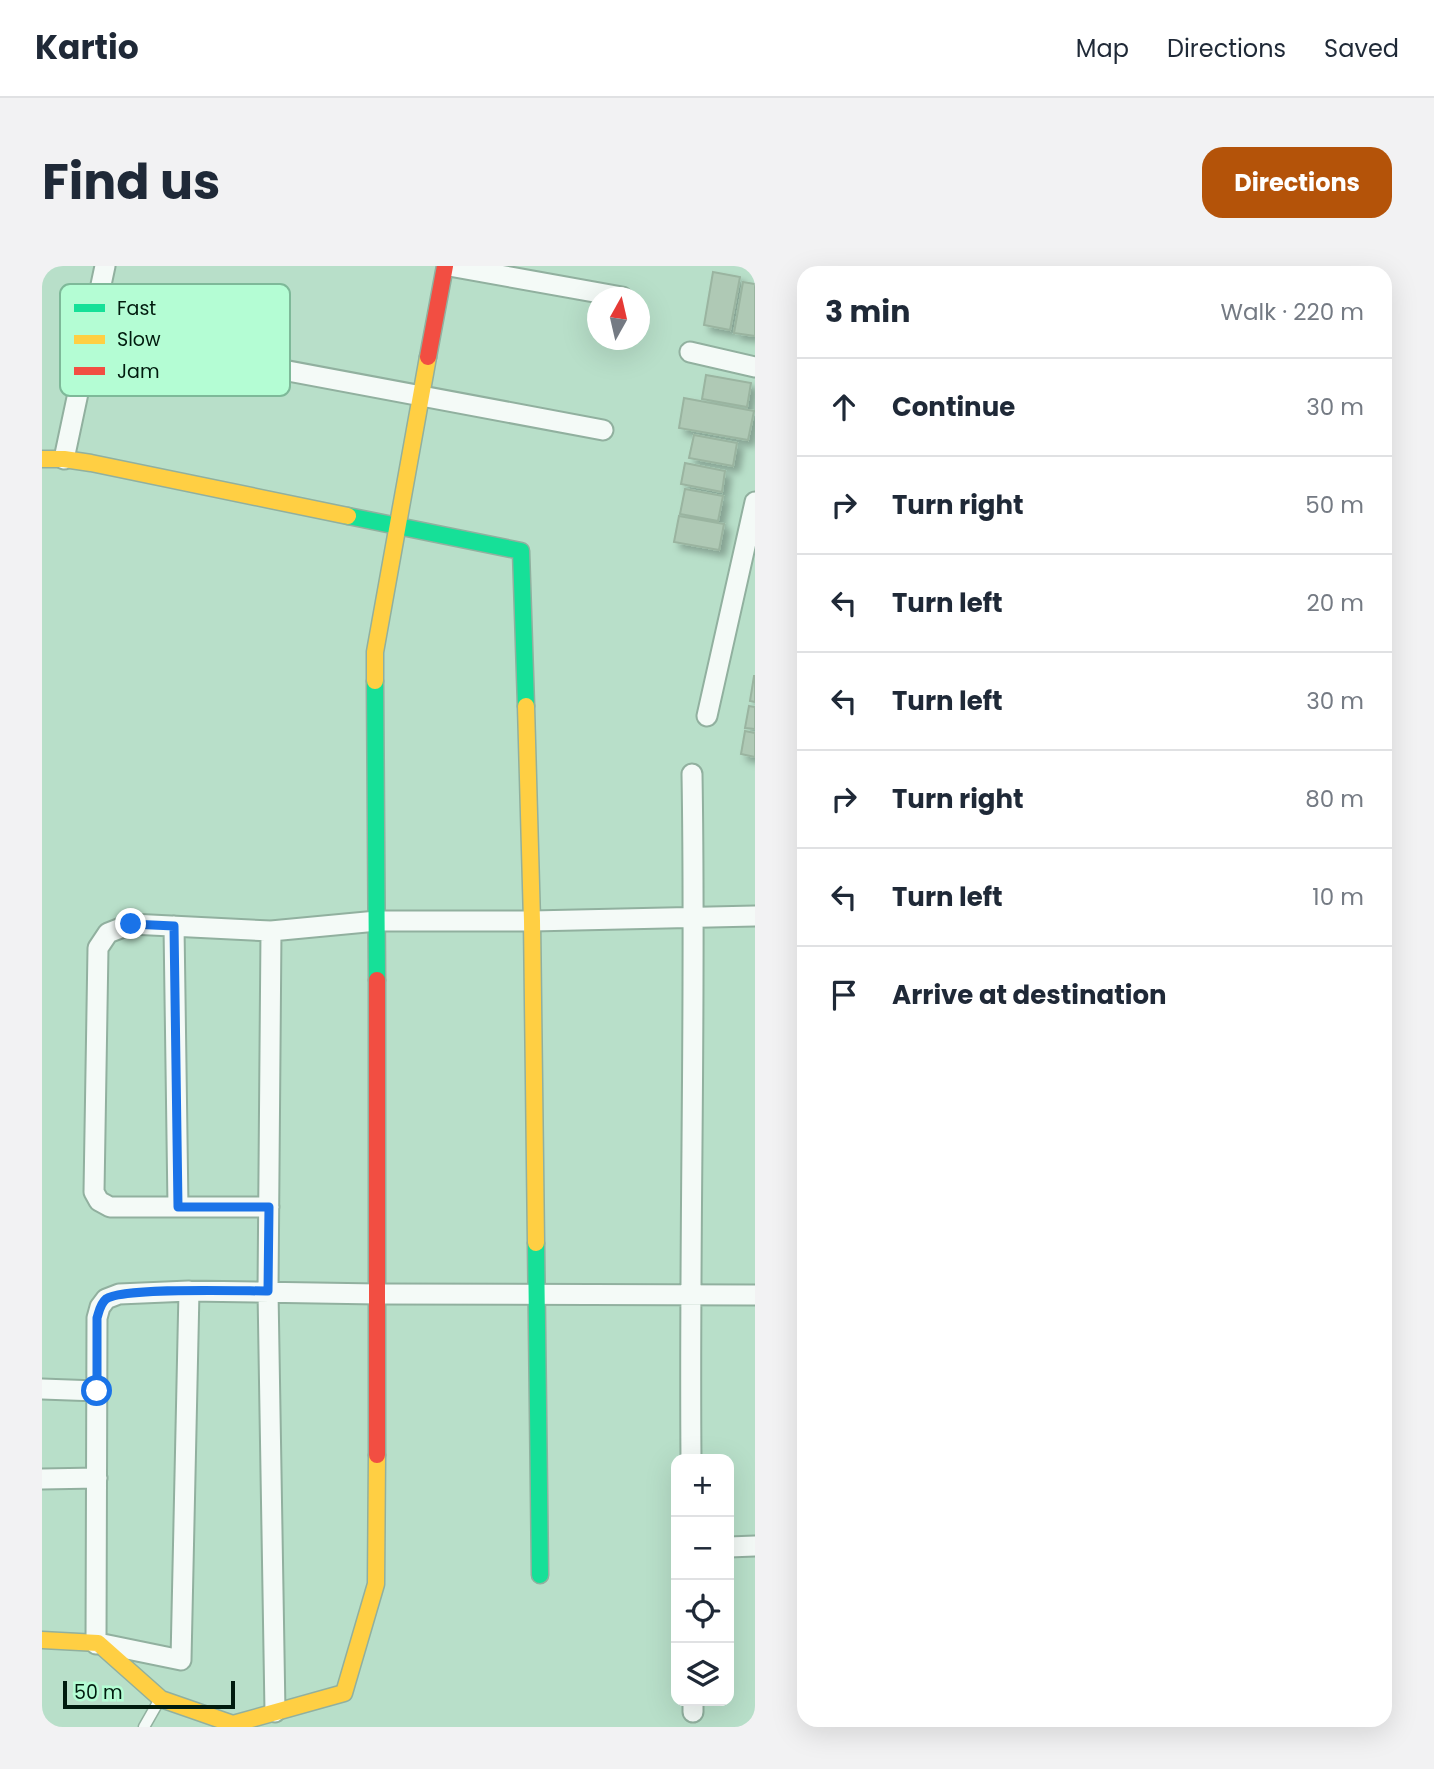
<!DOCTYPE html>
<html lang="en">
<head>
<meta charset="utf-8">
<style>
	body { margin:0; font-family:Poppins,sans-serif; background:#f2f2f3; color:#1f2937 }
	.controls { position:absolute; right:21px; bottom:21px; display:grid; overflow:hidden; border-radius:14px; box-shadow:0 7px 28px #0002 }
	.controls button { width:63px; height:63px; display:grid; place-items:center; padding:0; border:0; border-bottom:2px solid #e0e1e3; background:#fff; color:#1f2937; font:35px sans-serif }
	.compass { position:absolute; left:545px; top:21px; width:63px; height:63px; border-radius:50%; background:#fff; box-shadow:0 7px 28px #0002; rotate:8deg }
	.scale { position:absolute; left:21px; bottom:18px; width:172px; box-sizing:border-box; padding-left:7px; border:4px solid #001b0e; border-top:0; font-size:19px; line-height:24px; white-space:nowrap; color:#001b0e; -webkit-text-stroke:5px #b4fdd4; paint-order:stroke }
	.stop { position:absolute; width:21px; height:21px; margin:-16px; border:5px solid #1a73e8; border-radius:50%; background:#fff }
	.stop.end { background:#1a73e8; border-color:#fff; box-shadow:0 2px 7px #0008 }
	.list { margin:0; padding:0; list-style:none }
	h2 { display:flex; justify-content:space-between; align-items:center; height:91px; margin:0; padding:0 28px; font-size:30px }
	h2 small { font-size:23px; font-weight:400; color:#747a83 }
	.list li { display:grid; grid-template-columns:46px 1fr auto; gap:21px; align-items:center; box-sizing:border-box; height:98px; padding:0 28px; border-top:2px solid #e0e1e3 }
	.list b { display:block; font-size:26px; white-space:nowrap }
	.list em { font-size:23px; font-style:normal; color:#747a83 }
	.icon { flex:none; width:38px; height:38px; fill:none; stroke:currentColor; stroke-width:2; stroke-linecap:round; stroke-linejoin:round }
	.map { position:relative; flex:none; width:713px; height:1461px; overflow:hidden; border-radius:21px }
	header { display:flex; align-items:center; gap:42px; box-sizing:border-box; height:98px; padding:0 35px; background:#fff; border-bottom:2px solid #e0e1e3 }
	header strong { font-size:33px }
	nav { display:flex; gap:38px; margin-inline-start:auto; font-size:24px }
	.intro { display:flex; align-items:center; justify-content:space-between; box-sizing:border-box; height:168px; padding:0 42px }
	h1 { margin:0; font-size:49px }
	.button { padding:18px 32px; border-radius:21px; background:#b45309; color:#fff; font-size:24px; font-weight:700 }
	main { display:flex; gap:42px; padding:0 42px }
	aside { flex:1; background:#fff; border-radius:21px; box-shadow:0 7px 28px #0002 }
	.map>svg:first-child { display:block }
	.building { fill:#afc9b5; stroke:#9ab4a0; stroke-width:2; filter:url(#shadow) }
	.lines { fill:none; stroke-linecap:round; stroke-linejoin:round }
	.lane-casing { stroke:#91b09f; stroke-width:13 }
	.street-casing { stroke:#91b09f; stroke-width:23 }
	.fast-casing { stroke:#91b09f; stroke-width:19 }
	.slow-casing { stroke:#91b09f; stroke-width:19 }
	.jam-casing { stroke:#91b09f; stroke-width:19 }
	.lane { stroke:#f4faf7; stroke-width:10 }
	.street { stroke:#f4faf7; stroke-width:19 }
	.fast { stroke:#16e098; stroke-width:16 }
	.slow { stroke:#ffcf43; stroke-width:16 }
	.jam { stroke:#f24e42; stroke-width:16 }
	.route { stroke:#1a73e8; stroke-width:9 }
	.key { fill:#b4fdd4; stroke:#7eb999; stroke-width:2 }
	.key-label { font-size:19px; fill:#001b0e }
</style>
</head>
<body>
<header>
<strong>Kartio</strong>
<nav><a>Map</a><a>Directions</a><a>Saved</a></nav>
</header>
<div class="intro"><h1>Find us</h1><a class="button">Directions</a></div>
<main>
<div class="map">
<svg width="713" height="1461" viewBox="0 0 713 1461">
	<defs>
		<filter id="shadow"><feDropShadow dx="6" dy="6" stdDeviation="3.5" flood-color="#0004"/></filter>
	</defs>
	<rect width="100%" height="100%" fill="#b8dfc9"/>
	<path class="building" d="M671,6L698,11L688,64L662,59Z
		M701,16L713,18V70L692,67Z
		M664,109L709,117L705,141L660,133Z
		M642,132L712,145L706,174L637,162Z
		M652,169L695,177L691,200L647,192Z
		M643,197L683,205L680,226L639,218Z
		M643,223L681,230L676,255L638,248Z
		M637,250L682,258L677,284L632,276Z
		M712,410H713V436L708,435Z
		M707,440L713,441V463L703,462Z
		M703,465L713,467V491L699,488Z"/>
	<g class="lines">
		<defs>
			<path id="lane" d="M102,1461L118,1433"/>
			<path id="street" d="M407,0L580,31
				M49,68L561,164
				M648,86L713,101
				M22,193L63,0
				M665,450L713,236
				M132,660L136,941
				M229,665L226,1025L233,1446
				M227,941H68L57,935L52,926L56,682L66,667L89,658L229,665L335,655H490L713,650
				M0,1123L55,1125
				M649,1193C647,965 654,737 650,508
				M0,1213L55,1212
				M687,1281L713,1280
				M56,1377L139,1394L147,1025
				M54,1378L55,1052L58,1041L64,1033L77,1028L147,1025L336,1028L713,1029
				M651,1435V1446"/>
			<path id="fast" d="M306,250L479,285L484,440
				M333,415L335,714
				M494,977L498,1309"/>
			<path id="slow" d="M0,193H22L49,197L306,250
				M333,415V386L386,91
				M484,440L490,655L494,977
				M0,1374L56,1377L119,1433L191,1458L302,1427L334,1318L335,1189"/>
			<path id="jam" d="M386,91L403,0
				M335,714V1189"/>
		</defs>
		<use href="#lane" class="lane-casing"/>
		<use href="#street" class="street-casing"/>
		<use href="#fast" class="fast-casing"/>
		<use href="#slow" class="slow-casing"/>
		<use href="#jam" class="jam-casing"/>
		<use href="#lane" class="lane"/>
		<use href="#street" class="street"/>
		<use href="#fast" class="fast"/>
		<use href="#slow" class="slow"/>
		<use href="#jam" class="jam"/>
	</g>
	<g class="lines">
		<path class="route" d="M55,1125V1052C57,1046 58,1038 64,1033C81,1021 199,1025 226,1025L227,941H136L132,660L89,658"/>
	</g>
	<rect x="18" y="18" width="230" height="112" rx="10" class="key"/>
	<rect x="32" y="38" width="31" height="8" fill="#16e098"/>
	<rect x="32" y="69" width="31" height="9" fill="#ffcf43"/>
	<rect x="32" y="101" width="31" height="8" fill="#f24e42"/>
	<g class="key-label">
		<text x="75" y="49">Fast</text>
		<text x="75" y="80">Slow</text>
		<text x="75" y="112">Jam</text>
	</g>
</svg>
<div class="controls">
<button>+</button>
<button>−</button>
<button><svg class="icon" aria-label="locate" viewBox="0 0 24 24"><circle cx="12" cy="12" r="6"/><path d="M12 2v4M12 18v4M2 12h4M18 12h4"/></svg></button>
<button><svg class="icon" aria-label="layers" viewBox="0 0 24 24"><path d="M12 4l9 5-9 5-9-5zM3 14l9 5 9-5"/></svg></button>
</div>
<svg class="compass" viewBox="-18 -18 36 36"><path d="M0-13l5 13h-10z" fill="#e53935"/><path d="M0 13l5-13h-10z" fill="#747a83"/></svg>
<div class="scale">50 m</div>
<div class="stop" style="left:55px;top:1125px"></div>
<div class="stop end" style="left:89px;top:658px"></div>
</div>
<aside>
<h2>3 min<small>Walk · 220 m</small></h2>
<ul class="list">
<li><svg class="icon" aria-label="ahead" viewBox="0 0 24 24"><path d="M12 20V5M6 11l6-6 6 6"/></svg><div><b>Continue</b></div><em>30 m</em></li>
<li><svg class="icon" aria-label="right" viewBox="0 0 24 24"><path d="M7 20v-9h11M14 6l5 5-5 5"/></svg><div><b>Turn right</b></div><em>50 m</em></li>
<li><svg class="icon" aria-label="left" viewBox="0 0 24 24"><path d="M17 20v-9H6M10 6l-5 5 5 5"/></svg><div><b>Turn left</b></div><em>20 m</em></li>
<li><svg class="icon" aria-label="left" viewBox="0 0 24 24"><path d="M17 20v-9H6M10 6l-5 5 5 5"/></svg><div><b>Turn left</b></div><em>30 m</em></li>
<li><svg class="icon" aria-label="right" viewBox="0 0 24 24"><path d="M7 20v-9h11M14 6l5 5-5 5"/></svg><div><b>Turn right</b></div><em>80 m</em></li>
<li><svg class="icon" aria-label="left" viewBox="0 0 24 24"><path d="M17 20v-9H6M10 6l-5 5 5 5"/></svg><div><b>Turn left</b></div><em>10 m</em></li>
<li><svg class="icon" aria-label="arrive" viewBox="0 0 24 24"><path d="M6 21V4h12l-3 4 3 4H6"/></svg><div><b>Arrive at destination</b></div></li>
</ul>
</aside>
</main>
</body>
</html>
